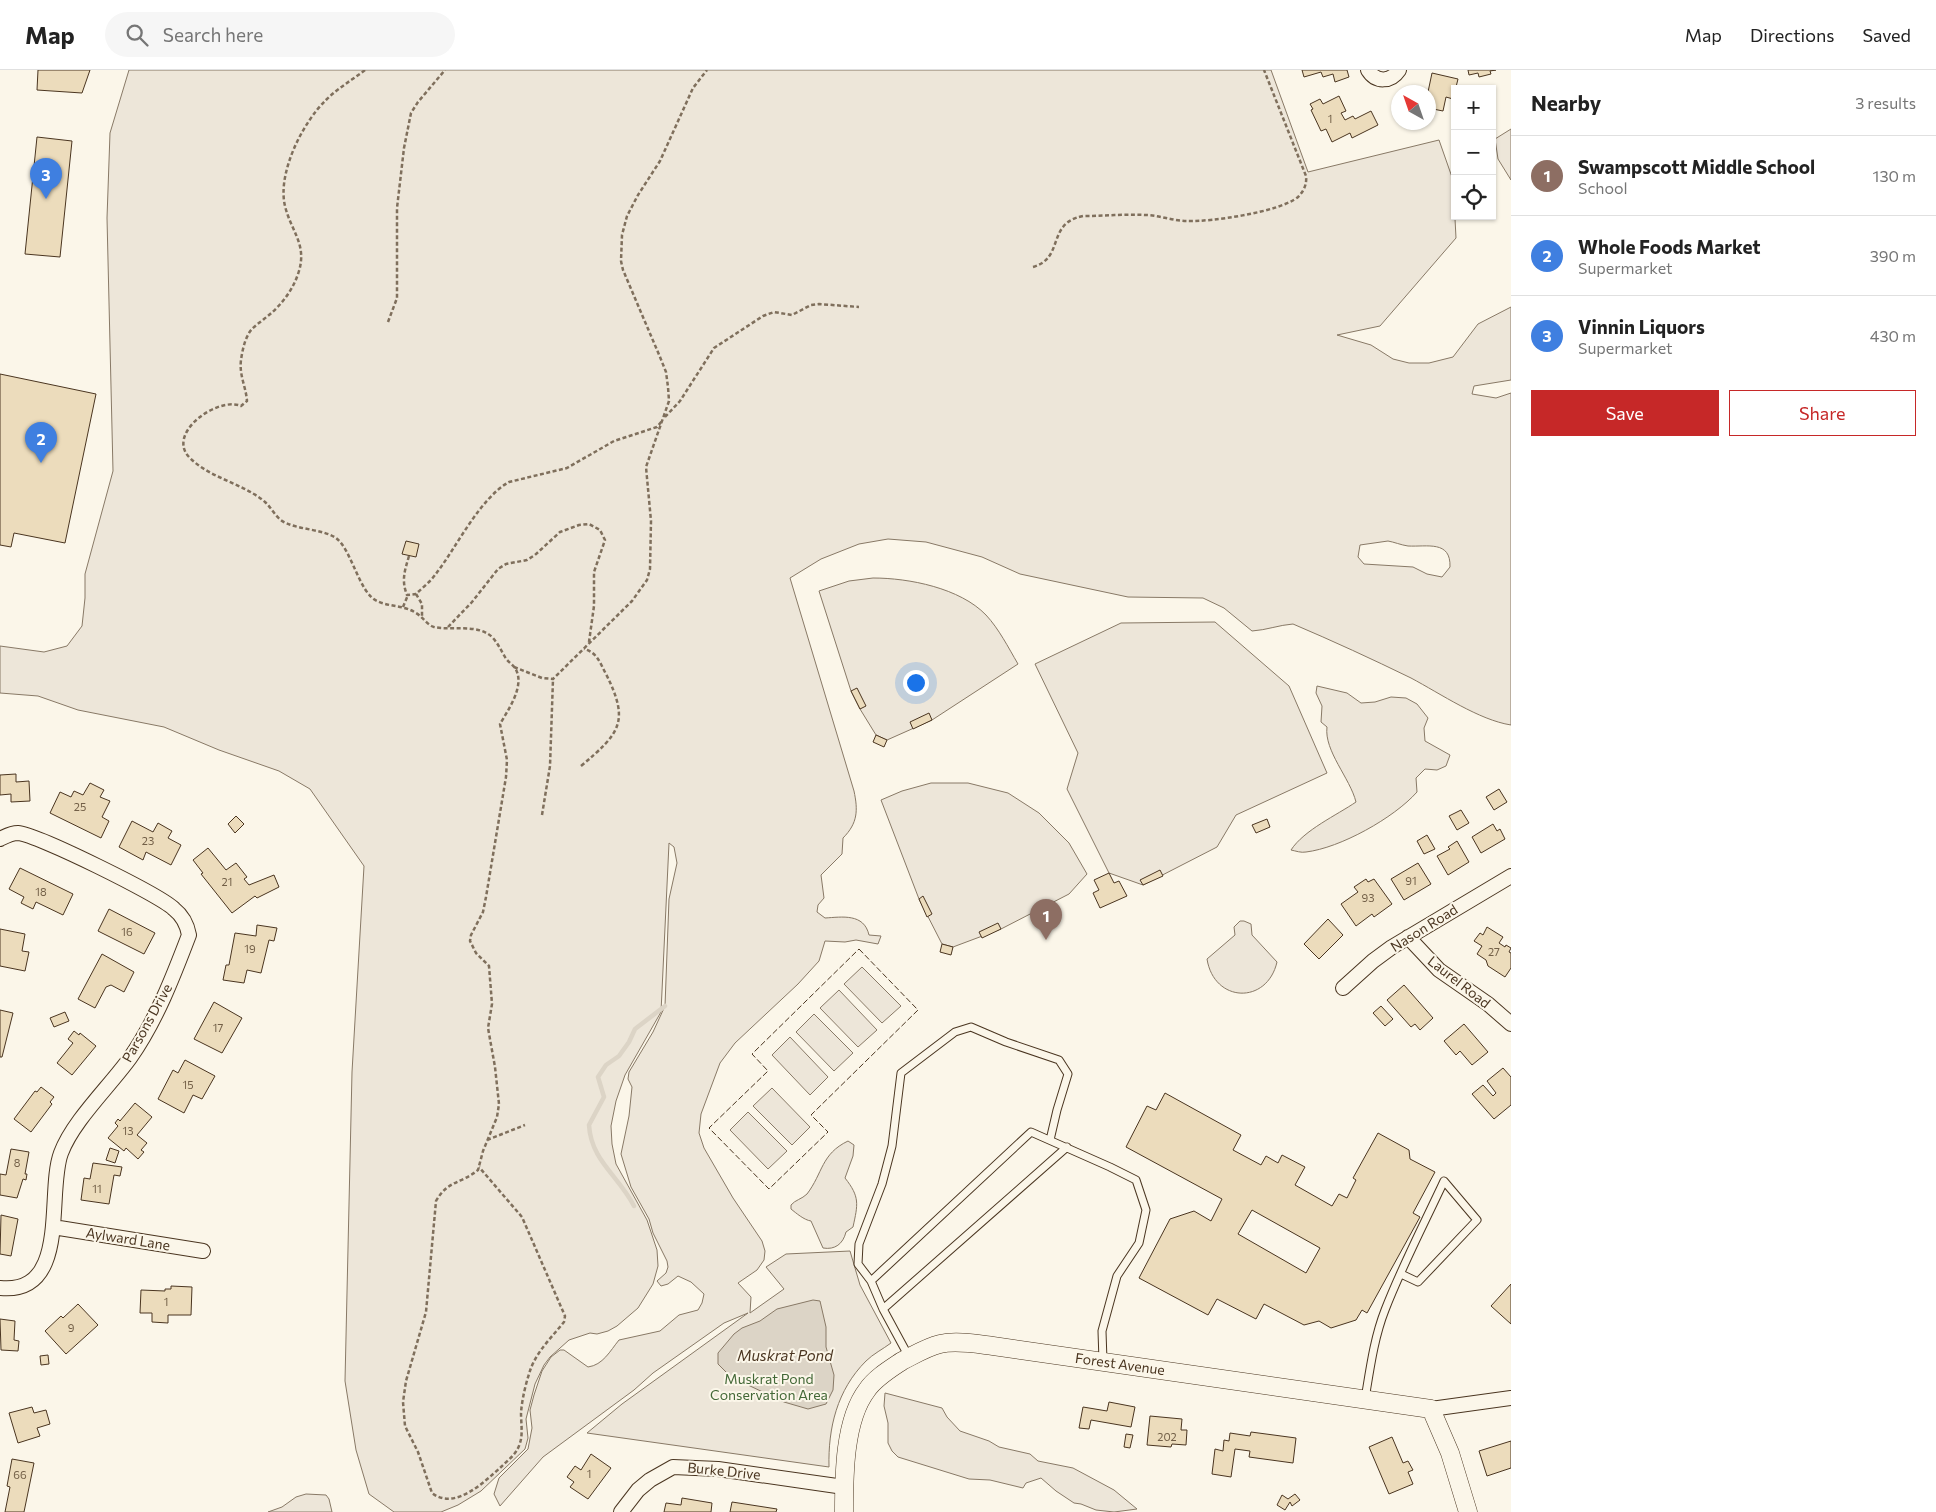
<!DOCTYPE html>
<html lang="en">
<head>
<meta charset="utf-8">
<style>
	body { margin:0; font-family:Commissioner,sans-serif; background:#f6f6f6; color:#222 }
	.controls { position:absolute; right:15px; top:15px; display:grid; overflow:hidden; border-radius:0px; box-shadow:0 1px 4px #0004 }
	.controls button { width:45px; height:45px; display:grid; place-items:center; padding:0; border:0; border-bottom:1px solid #e0e0e0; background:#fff; color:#222; font:25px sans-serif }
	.compass { position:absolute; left:1391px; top:15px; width:45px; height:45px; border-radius:50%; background:#fff; box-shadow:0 1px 4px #0004; rotate:320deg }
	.you { position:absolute; left:915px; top:612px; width:18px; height:18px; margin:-12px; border:4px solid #fff; border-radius:50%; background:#1a73e8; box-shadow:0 0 0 8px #1a73e833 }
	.badge { display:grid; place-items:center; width:32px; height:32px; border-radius:50%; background:#c62828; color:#fff; font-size:16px; font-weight:700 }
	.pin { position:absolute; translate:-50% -41px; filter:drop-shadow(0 1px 2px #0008) }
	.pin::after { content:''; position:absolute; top:26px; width:18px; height:15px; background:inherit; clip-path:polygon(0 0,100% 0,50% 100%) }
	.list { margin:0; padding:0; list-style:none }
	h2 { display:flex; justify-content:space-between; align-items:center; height:65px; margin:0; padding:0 20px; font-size:21px }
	h2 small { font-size:16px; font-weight:400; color:#767676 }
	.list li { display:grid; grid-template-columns:32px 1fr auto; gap:15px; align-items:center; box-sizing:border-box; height:80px; padding:0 20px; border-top:1px solid #e0e0e0 }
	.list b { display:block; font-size:19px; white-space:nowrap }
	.list p { margin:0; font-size:16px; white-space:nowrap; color:#767676 }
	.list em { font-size:16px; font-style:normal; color:#767676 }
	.actions { display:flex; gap:10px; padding:15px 20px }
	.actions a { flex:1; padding:11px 0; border:1px solid #c62828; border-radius:0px; text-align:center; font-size:18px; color:#c62828 }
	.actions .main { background:#c62828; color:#fff }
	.icon { flex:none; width:28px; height:28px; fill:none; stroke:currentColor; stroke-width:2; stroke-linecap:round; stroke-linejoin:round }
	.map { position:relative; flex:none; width:1511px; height:1442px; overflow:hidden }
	header { display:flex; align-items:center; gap:30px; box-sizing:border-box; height:70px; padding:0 25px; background:#fff; border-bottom:1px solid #e0e0e0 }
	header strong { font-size:24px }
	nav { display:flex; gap:28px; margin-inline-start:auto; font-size:18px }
	.search { width:350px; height:45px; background:#f6f6f6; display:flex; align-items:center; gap:12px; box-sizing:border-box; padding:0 18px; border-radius:28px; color:#767676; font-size:19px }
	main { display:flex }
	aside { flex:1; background:#fff }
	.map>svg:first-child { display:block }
	.green { fill:#ede6d9; stroke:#887966; fill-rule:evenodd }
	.water { fill:#dcd4c6; stroke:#887966 }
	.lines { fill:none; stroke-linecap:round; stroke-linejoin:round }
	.stream { stroke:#dcd4c6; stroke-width:4.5 }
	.building { fill:#ecdcbc; stroke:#4a3520; fill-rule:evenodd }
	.service-casing { stroke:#4a3520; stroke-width:9 }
	.minor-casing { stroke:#4a3520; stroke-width:16 }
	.tertiary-casing { stroke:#4a3520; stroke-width:19 }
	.path { stroke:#7f6f5c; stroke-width:2.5; stroke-dasharray:4 2.5; stroke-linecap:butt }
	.service { stroke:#fbf6e9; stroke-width:7 }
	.minor { stroke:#fbf6e9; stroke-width:14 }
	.tertiary { stroke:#fbf6e9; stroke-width:18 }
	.fence { stroke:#4a3520; stroke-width:1; stroke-dasharray:6 2.5; stroke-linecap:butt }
	.labels { text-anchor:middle; stroke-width:4; stroke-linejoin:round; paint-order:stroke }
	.number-label { font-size:11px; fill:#725f47 }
	.street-label { font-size:14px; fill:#4a3520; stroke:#fbf6e9 }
	.park-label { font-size:14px; fill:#436837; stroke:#fbf6e9 }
	.water-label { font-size:15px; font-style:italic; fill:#4a3520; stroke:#fbf6e9 }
</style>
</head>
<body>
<header>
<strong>Map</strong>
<div class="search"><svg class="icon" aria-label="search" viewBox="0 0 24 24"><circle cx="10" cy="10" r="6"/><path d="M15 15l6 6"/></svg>Search here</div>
<nav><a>Map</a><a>Directions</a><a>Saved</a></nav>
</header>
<main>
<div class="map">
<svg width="1511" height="1442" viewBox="0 0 1511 1442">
	<rect width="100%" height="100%" fill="#fbf6e9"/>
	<path class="green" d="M129,0H1271L1308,102L1439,70L1453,110L1456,168L1380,256L1337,265L1371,275L1393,289L1409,293H1429L1453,287L1478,254L1511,237V310L1474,316L1472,324L1496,328L1511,323V655C1479,650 1441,624 1411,608C1372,589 1333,571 1293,554C1279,555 1267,560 1252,561L1224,538L1203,528L1128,527L1020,504L982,487L926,472L888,469L859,474L821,489L790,508L854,721C858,740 858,753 843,768L842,784L821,805L824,828L818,835L817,842L825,848C842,847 864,843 869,865L881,866L878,874L856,870L845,872L825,871L819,891L798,914L735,973L720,993L701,1044L699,1063L704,1078L733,1128L762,1171L765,1181L764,1190L757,1200L738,1213L751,1227L750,1243L784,1219L766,1197L786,1184L850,1181L860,1215L891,1273C883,1279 873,1284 866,1291C837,1320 828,1358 829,1397L587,1363L622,1334L748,1243L724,1253L653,1303L634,1320L543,1387L500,1436L494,1424L499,1408L528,1379L532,1358L530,1340L534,1325L542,1301L551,1287L560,1280H564L588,1297C603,1295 610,1281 619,1270L660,1261L679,1245L698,1240L702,1233L704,1224L691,1212L678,1206L668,1214L661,1216L657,1211L666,1203L668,1197L667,1191L653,1163L649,1149L631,1117L621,1084L629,1046L632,1017L628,1009L629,1002L653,962L665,936L669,829L677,793L674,777L669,773L661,942L625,1005L616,1031L611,1056L612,1074L616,1094L647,1150L657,1180L658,1196L653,1214L638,1238L617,1256L608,1261L597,1264L590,1263L569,1270L550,1287L544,1295L535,1314L526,1349L528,1368L525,1379L481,1421L458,1435L441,1442H394L369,1424L356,1380L345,1311L352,1002L364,796L310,719L279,701L219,680L164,657L78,640L38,626L0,623V576L44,582L67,576L82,556L85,528V504L113,401L107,148L110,63ZM1388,471C1394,472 1401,475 1408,476C1427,477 1451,470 1450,497L1442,507L1427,504L1413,497L1364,494L1358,487L1360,475Z
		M1511,59V110L1498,89L1495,69Z
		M873,508C909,508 960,518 986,545C999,559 1008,577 1018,594L932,650L887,670L876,665L860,639L851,621L819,521L849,511Z
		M1215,552L1289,616L1327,703L1236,745L1217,777L1143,815L1109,803L1067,719L1078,683L1035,594L1121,553Z
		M1317,616L1347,623L1361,633L1375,632L1391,627L1406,628L1417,634L1428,648L1424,658L1425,671L1450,685L1446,696L1437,700L1425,699L1416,708L1417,722C1394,748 1340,778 1306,782C1301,783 1296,781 1291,780C1304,760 1337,745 1356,732C1350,708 1324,681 1327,657L1321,652L1322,636L1316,623Z
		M931,713H968L1008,723L1039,743L1069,773L1087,804L1069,824L1001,859L953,877L942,874L919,829L881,730L902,721Z
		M1240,851H1244L1251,854L1252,865L1277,892C1267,935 1214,933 1207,889L1235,865L1234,857Z
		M862,897L901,936L882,953L844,914Z
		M839,920L877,960L858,977L820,938Z
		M814,944L853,983L834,1001L796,962Z
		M790,967L828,1007L810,1025L772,985Z
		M772,1018L810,1057L792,1075L753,1036Z
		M748,1042L787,1081L768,1099L730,1060Z
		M848,1071L854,1075L853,1086L845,1108C860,1127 858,1134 853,1157L846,1162C843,1174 835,1180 823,1178L811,1151C804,1150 796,1143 791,1139V1135C795,1130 802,1129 807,1124C823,1103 821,1084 848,1071Z
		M885,1323L942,1338L947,1347L960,1361L989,1371L999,1377L1030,1384L1038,1391L1073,1398L1114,1420L1137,1439L1114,1442L1096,1440L1081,1434L1074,1433L1056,1421L1041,1408L1026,1413L1023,1418L990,1410L969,1409L898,1387L892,1381L888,1373V1353L884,1336Z
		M306,1424L326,1425L329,1429L332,1442H268L282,1437L296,1427Z"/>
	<path class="water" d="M813,1230L820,1231L826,1257V1277L834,1305L833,1320L826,1334L808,1339L784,1332L731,1307L718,1294V1283L734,1264L742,1258L760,1251L777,1239Z"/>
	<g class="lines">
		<path class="stream" d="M634,1136C619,1106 591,1091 589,1055L604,1027L598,1007L606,995L619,986L629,972L635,959L665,936"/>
	</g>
	<path class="building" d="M38,0H90L82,23L37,20Z
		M1302,0H1347L1349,7L1335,12L1333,4L1323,7L1321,2L1304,7Z
		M1468,0H1496L1490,1L1491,4L1479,7L1478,3L1469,5Z
		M1432,3L1458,9L1453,29L1446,27L1443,41L1428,38V22Z
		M1339,26L1346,41L1341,43L1345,50L1353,46L1355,49L1371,41L1378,55L1352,68L1350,63L1332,72L1326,59L1321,61L1311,40L1313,39L1310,34L1320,29L1323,34Z
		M37,67L72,71L60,187L25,184Z
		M0,304L96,324L65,473L14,463L11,477L0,475Z
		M406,471L419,474L416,487L402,484Z
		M857,618L866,636L860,639L851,621Z
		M929,643L932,650L913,659L910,652Z
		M876,665L887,670L884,677L873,672Z
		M16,704V712L29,711L30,731L11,732V724L0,725V705Z
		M90,713L104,720L100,727L110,731L102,747L109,751L101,768L50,743L60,722L71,727L74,721L83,725Z
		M1499,719L1507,732L1494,740L1486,727Z
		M1461,740L1469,753L1457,760L1449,746Z
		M236,746L244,754L235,763L228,754Z
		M1267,749L1270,757L1256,763L1252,755Z
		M132,751L153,762L158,753L172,761L168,768L181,775L171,795L146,782L143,790L119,777Z
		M1493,754L1497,761L1500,759L1505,769L1481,783L1472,767Z
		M1427,765L1435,779L1424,784L1417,771Z
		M1457,771L1469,792L1448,805L1437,786L1450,779L1448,777Z
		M208,778L226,800L236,793L247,807L244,809L249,815L274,805L279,817L257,828L255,826L232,843L201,804L203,803L193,790Z
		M1418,793L1431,814L1404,830L1391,809Z
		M20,798L73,824L63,845L36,832L33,839L21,833L24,827L9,819Z
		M1160,800L1163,806L1143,815L1140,810Z
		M1109,803L1114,813L1119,811L1127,826L1100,838L1093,823L1099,820L1094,810Z
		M1366,809L1368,812L1374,809L1392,834L1374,847L1372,844L1356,856L1341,834L1358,822L1354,817Z
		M923,826L932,844L927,847L919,829Z
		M109,839L155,863L144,884L98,861Z
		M1328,849L1343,865L1319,889L1304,874Z
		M998,853L1001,859L982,868L979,862Z
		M257,855L277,858L274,871L269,870L261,903L247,900L244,913L223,910L226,895H229L235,863L256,866Z
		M1487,857L1503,867L1499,873L1505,877L1506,875L1511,878L1509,882L1511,883V898L1505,907L1488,896L1486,890L1477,884L1482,876L1474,871L1480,863L1483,865Z
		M0,859L25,864L22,881L29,882L25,901L0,896Z
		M942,874L953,877L951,885L940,882Z
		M102,884L134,902L124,922L111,915L106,917L95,938L78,929Z
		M1404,915L1433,948L1420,960L1415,954L1411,957L1387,930Z
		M214,932L242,948L222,983L194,969Z
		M1381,936L1393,949L1385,956L1373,943Z
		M0,940L13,943L2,987H0Z
		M65,942L69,951L54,957L50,948Z
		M1464,954L1488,982L1472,995L1460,981L1456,985L1444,971Z
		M74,961L79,965L80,963L96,976L72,1005L57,993L73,973L68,969Z
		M185,990L215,1006L202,1029L193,1025L184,1043L158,1029L173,1000L178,1003Z
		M1503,998L1511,1007V1035L1494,1049L1472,1024L1483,1015L1493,1026L1496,1023L1487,1011Z
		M41,1017L54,1027L50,1032L52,1034L31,1062L14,1049L35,1021L37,1022Z
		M1165,1023L1241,1065L1233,1080L1261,1095L1266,1086L1278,1093L1282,1085L1305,1097L1295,1115L1332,1136L1339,1124L1347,1128L1356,1110L1353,1108L1378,1063L1409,1080L1410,1089L1435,1102L1413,1143L1420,1147L1367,1243L1362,1240L1356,1250L1331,1258L1319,1251L1304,1255L1264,1234L1256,1249L1217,1229L1208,1245L1139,1208L1170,1149L1194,1141L1211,1151L1222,1129L1126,1077L1147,1036L1156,1040ZM1252,1140L1320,1178L1306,1203L1238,1164Z
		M135,1033L152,1047L137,1065L147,1073L141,1080L144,1082L138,1089L126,1078L124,1081L108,1068L118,1056L115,1053L118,1049L120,1051Z
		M110,1078L119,1081L115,1093L106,1090Z
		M11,1079L29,1082L25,1104H27L26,1110L23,1109L17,1128L0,1125V1104L6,1105Z
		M93,1093L122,1097L120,1106L114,1105L109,1134L81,1130L84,1108L90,1109Z
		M1,1145L18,1149L11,1186L0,1184Z
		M1511,1214V1254L1491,1236Z
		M171,1216L192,1217L191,1245H168V1253L152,1252V1243H140L141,1220L165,1221V1219H171Z
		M78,1234L98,1255L66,1284L45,1261L61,1246L63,1248Z
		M0,1249L15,1251L14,1270L19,1271L18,1281L1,1280Z
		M48,1285L49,1294L41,1295L40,1286Z
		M1109,1332L1135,1337L1131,1357L1091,1350L1089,1359L1079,1358L1083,1337L1107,1341Z
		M32,1337L34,1343L46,1340L50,1354L37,1358L40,1366L18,1373L9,1343Z
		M1150,1346L1182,1349L1181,1360H1187L1186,1375L1172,1374L1171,1377L1147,1375Z
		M1251,1362L1296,1368L1293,1393L1249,1387L1250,1381L1235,1379L1231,1407L1212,1404L1215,1379L1223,1381L1224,1370L1229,1371L1230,1363L1250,1366Z
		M1126,1364L1133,1365L1130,1378L1124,1377Z
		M1392,1367L1403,1393L1408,1391L1413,1400L1408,1402L1413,1414L1389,1424L1369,1377Z
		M1511,1371V1398L1487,1406L1479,1381Z
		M591,1384L611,1398L588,1429L570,1417L574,1412L567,1407L575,1396L581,1400Z
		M12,1389L34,1393L24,1442H5L10,1417L7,1416Z
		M1295,1424L1300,1430L1292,1436L1290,1432L1285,1440L1277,1435L1282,1425L1288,1429Z
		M682,1428L712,1433L711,1442H664L666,1433L681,1435Z
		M732,1432L777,1439L776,1442H730Z"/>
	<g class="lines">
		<defs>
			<path id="service" d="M871,1211L1031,1062L1110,1097L1136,1110L1146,1140L1139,1173L1117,1206L1102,1261L1103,1291
				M883,1239L1067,1077
				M909,1287L883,1239L871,1211L858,1194L859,1174L882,1114L892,1076L901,1003L955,962L971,957L1006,972L1059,990L1068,1004L1057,1040L1050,1070
				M1365,1329C1370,1299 1374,1268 1385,1240C1402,1196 1424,1154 1444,1111L1477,1150L1418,1212L1401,1204"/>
			<path id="minor" d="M1368,0C1376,13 1391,12 1399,0
				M0,769C6,766 11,763 18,763C36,764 160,825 174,839C183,846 187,854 189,865C173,907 156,951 130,988C109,1017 73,1051 61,1083C46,1123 71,1225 0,1218
				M1408,867L1439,900L1488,934L1511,954
				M1343,918L1373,891L1392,877L1511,806
				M53,1157L203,1181
				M1431,1339L1511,1328
				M621,1442L638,1420L650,1410L673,1397L718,1399L844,1417"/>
			<path id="tertiary" d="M844,1442C844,1406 844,1350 867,1320C875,1308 890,1299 902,1291C914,1285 927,1277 940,1274C956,1270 977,1274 993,1276L1431,1339L1450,1383L1468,1442"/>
		</defs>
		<use href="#service" class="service-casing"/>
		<use href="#minor" class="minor-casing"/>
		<use href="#tertiary" class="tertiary-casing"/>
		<path class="path" d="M365,0C352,10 338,18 326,30C303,52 277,103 285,136C291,161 307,174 299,201C293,221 280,237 264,249C258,254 251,258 248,265C244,272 242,283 241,290C239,305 246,317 247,331L241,336C217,326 165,364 190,388C211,409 243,413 265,432C272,438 276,449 286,453C301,460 322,459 336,468C352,480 359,523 377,531C389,537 404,535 416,543C423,547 427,555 434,557C452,561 479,553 493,568C498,574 501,580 505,587C507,591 512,594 515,598C526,615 508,640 500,654L507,690L506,707L486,827L483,842L471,865L470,871L476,883L489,896L492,934L488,958L495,997L499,1034L497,1047L483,1081L478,1100C461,1114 448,1110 436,1131L426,1242L406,1311L403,1332L405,1356L418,1382L432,1423C455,1441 484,1412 501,1397C508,1390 517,1384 520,1373C523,1364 521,1353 521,1343C522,1329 526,1312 531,1298C538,1280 552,1267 564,1252L565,1246L522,1147L479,1097
			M1033,197C1065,188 1046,153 1083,146C1104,146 1124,144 1145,145C1159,145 1173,151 1187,151C1211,152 1280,142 1298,127C1304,121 1307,114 1306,106L1264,0
			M388,252L397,228V138L404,78L411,43L418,32L445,0
			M665,347L680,331L714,278L763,246L774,242L792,245L811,235L819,234L859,237
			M409,486C405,500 401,510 407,525L416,524C422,518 430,512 435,505C457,477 479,429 509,412L567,398L614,371L657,357L662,351
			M416,524L422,534V548
			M403,537L408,525
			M448,557L472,532L498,499L506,494L527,490L535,485L560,462L579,455L589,454L600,460L605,470L594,502V536L589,572
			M514,597L542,608L553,609L632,531L647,510L650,499L651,451L646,397L669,331L668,317L666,302L660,287L623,200L621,191L622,165L627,146L638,125L660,91L693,18L707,0
			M581,696C620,663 630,652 606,604C600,593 597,582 584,579
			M542,745L550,696L553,609
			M487,1070L525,1055"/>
		<use href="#service" class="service"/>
		<use href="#minor" class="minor"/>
		<use href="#tertiary" class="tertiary"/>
		<path class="fence" d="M859,879L918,940L811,1045L828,1062L769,1119L709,1058L768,1001L752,984Z"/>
	</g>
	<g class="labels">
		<g class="number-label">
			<text x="1330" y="53">1</text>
			<text x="80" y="741">25</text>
			<text x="148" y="775">23</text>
			<text x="1411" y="815">91</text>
			<text x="227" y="816">21</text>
			<text x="41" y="826">18</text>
			<text x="1368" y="832">93</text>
			<text x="127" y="866">16</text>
			<text x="250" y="883">19</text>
			<text x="1494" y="886">27</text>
			<text x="218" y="962">17</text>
			<text x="188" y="1019">15</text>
			<text x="128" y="1065">13</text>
			<text x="17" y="1097">8</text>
			<text x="97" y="1123">11</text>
			<text x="166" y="1236">1</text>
			<text x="71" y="1262">9</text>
			<text x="1167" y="1371">202</text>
			<text x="589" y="1408">1</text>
			<text x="20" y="1409">66</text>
		</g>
		<g class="street-label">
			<text transform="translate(1424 858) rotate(-32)" y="5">Nason Road</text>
			<text transform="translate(1459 912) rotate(38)" y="5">Laurel Road</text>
			<text transform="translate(147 953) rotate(-61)" y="5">Parsons Drive</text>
			<text transform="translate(128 1169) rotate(9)" y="5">Aylward Lane</text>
			<text transform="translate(1120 1294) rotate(8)" y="5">Forest Avenue</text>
			<text transform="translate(724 1401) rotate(6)" y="5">Burke Drive</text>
		</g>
		<g class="park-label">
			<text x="769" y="1314">Muskrat Pond<tspan x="769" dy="16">Conservation Area</tspan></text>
		</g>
		<g class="water-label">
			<text x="785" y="1291">Muskrat Pond</text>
		</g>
	</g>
</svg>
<div class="controls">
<button>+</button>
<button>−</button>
<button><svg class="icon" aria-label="locate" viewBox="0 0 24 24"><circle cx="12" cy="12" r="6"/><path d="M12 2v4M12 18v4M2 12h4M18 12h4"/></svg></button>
</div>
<svg class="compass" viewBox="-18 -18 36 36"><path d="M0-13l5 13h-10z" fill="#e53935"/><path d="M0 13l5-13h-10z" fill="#767676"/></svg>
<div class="you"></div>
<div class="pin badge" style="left:1046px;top:870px;background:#8d6e63">1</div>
<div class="pin badge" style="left:41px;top:393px;background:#3f7fe0">2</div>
<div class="pin badge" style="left:46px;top:129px;background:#3f7fe0">3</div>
</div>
<aside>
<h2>Nearby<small>3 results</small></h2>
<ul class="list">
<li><span class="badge" style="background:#8d6e63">1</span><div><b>Swampscott Middle School</b><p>School</p></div><em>130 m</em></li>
<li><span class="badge" style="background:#3f7fe0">2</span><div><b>Whole Foods Market</b><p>Supermarket</p></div><em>390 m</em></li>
<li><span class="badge" style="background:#3f7fe0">3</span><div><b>Vinnin Liquors</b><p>Supermarket</p></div><em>430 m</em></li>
</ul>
<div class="actions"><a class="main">Save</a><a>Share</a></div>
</aside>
</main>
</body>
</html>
